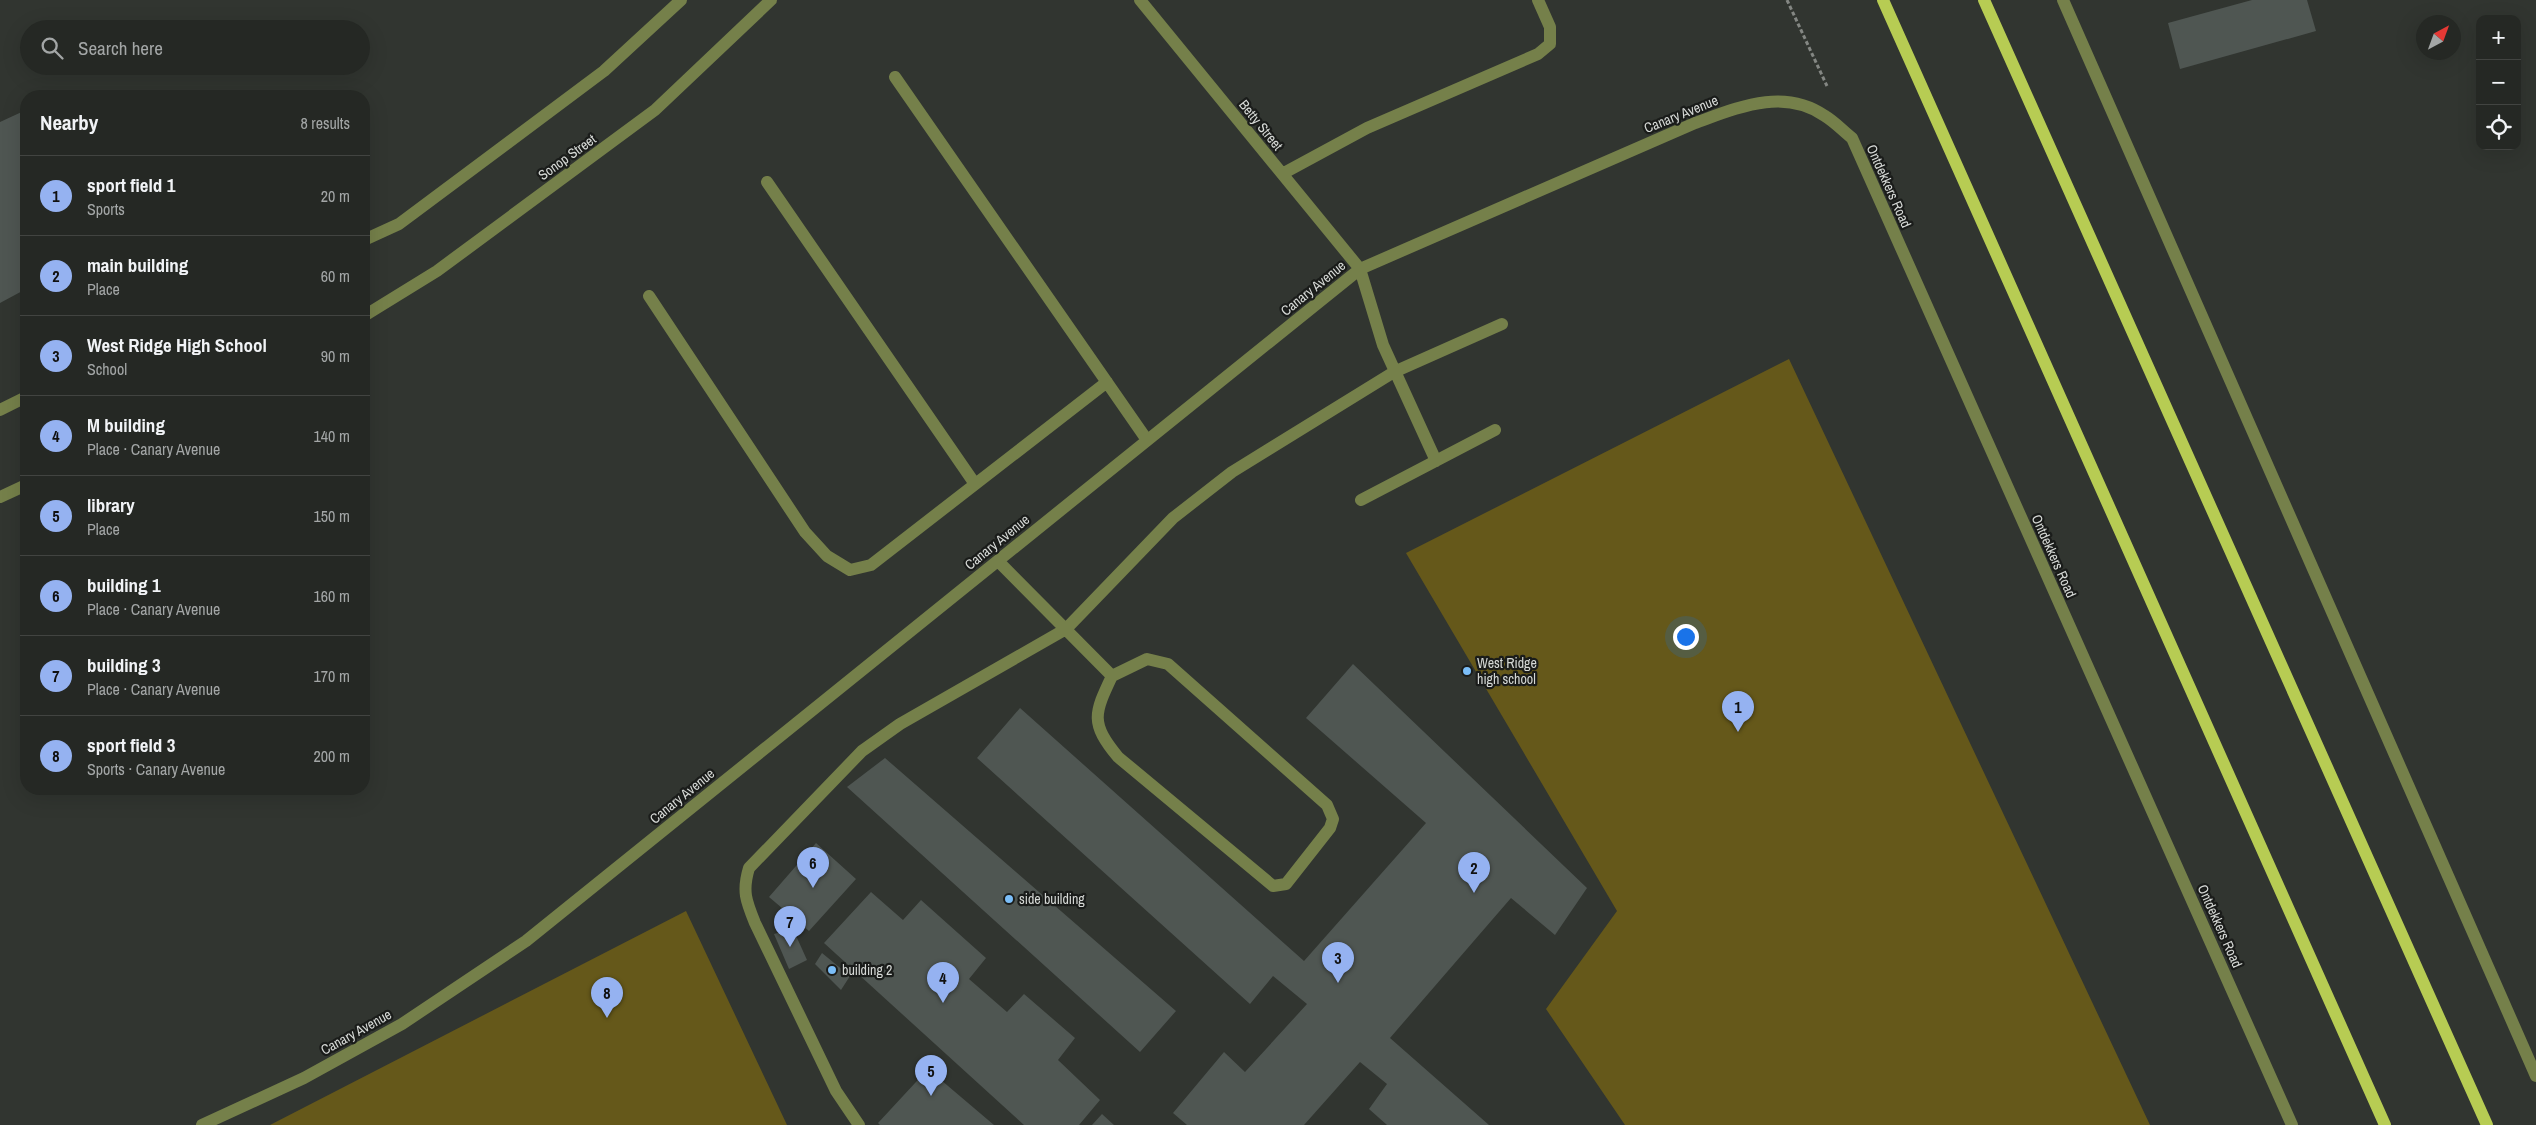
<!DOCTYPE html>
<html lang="en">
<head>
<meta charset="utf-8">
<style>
	body { margin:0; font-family:"Archivo Narrow",sans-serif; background:#2d302c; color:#f1f3f6 }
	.controls { position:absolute; right:15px; top:15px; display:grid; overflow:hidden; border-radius:10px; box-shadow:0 5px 20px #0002 }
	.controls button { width:45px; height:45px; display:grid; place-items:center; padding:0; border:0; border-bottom:1px solid #424441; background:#252824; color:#f1f3f6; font:25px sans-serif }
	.compass { position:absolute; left:2416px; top:15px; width:45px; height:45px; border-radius:50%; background:#252824; box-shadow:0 5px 20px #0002; rotate:41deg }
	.you { position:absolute; left:1685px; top:636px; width:18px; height:18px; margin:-12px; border:4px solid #fff; border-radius:50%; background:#1a73e8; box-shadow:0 0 0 8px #1a73e833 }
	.badge { display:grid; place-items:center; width:32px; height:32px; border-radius:50%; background:#95b2f1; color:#111; font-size:16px; font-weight:700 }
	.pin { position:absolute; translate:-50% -41px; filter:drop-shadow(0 1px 2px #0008) }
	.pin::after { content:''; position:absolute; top:26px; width:18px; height:15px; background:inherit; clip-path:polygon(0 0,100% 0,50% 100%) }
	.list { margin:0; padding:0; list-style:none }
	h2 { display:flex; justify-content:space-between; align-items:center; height:65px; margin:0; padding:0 20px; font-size:21px }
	h2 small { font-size:16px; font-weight:400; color:#a3a6a6 }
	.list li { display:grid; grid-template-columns:32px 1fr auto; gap:15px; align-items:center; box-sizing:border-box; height:80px; padding:0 20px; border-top:1px solid #424441 }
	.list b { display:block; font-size:19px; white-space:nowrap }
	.list p { margin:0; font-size:16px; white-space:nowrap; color:#a3a6a6 }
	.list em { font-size:16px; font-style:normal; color:#a3a6a6 }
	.icon { flex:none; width:28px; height:28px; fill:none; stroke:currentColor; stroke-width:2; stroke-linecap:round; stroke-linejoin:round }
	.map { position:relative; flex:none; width:2536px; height:1125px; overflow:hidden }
	.search { position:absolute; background:#252824; box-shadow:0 5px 20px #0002; left:20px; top:20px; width:350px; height:55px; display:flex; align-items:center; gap:12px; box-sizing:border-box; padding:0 18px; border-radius:28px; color:#a3a6a6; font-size:19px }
	.panel { position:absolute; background:#252824; box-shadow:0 5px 20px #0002; left:20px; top:90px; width:350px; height:705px; border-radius:20px }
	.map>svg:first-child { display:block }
	.green { fill:#65581a }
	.building { fill:#4f5652 }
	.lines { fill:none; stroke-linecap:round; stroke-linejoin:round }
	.path { stroke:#848783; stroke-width:3; stroke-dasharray:4 2.5; stroke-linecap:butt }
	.minor { stroke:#75804a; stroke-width:12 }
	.major { stroke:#b7cc53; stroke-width:12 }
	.poi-dot { fill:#7bbef8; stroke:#1a1c1a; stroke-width:2 }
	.labels { text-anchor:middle; stroke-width:4.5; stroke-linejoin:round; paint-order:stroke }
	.street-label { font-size:14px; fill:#d6d9d6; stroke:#1a1c1a }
	.poi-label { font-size:14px; fill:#d6d9d6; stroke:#1a1c1a; text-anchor:start }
</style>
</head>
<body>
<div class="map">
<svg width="2536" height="1125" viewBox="0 0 2536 1125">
	<rect width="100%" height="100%" fill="#313530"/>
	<path class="green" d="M1789,359L2150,1125H1625L1546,1009L1617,911L1406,553Z
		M686,911L787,1125H270Z"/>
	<path class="building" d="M2252,0H2307L2316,31L2180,69L2168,23Z
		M26,110V289L0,303V122Z
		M1353,664L1587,888L1555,935L1511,898L1390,1038L1489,1125H1387L1369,1109L1387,1084L1360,1062L1304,1125H1187L1173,1113L1224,1052L1245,1072L1307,1004L1273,976L1250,1004L977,758L1020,708L1304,961L1426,823L1306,718Z
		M885,758L1176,1011L1140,1052L847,787Z
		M816,843L856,879L809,931L769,897Z
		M871,892L903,920L921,900L986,958L969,979L1007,1012L1024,994L1075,1038L1058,1060L1100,1100L1079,1125H1024L824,943Z
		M793,929L807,960L789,969L774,934Z
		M822,953L850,976L841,990L815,964Z
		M928,1069L994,1125H880L878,1123Z
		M1102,1114L1114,1125H1092Z"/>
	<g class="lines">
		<path class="path" d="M1787,0L1827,86"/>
		<path class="minor" d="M1140,0L1360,269L1383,345L1436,461
			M2063,0L2536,1076
			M895,77L1147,440
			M1282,174L1367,128L1538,54L1550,44V27L1538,0
			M767,182L975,484
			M364,240L399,224L604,71L681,0
			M649,296L805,532L827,556L850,570L871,565L1107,382
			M364,316L437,271L655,110L771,0
			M0,410L26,397
			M0,497L26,485
			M1361,500L1495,430
			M998,561L1112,676L1147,659L1168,664L1327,805L1333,819L1330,828L1286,884L1273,886L1118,757C1090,723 1094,714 1112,676
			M202,1125L304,1078L402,1024L526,941L1360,269L1695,123C1737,108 1783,87 1825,116C1835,122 1843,131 1852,138L2292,1125
			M859,1125L836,1091L755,923C746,901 742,891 749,868L862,751L900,724L1066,629L1173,518L1232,472L1394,372L1502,324"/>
		<path class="major" d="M1883,0L2385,1125
			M1984,0L2487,1125"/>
	</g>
	<g class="poi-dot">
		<circle cx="1467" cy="671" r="5"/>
		<circle cx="1009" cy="899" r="5"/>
		<circle cx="832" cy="970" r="5"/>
	</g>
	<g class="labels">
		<g class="street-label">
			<text transform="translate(1681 114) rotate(-22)" y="5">Canary Avenue</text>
			<text transform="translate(1261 125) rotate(51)" y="5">Betty Street</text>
			<text transform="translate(567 157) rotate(-36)" y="5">Sonop Street</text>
			<text transform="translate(1889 186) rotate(66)" y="5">Ontdekkers Road</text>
			<text transform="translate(1313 288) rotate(-39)" y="5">Canary Avenue</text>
			<text transform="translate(997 542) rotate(-39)" y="5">Canary Avenue</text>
			<text transform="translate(2054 556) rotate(66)" y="5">Ontdekkers Road</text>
			<text transform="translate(682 796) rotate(-39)" y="5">Canary Avenue</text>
			<text transform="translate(2220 926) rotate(66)" y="5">Ontdekkers Road</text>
			<text transform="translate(356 1032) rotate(-29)" y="5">Canary Avenue</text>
		</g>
		<g class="poi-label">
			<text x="1477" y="668">West Ridge<tspan x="1477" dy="16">high school</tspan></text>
			<text x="1019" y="904">side building</text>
			<text x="842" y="975">building 2</text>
		</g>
	</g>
</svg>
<div class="controls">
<button>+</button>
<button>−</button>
<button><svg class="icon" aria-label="locate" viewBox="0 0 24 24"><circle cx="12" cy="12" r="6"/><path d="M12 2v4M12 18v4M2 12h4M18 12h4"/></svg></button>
</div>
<svg class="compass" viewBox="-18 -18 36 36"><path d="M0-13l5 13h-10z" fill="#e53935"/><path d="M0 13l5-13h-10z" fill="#a3a6a6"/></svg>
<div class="you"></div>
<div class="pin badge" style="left:1738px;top:732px">1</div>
<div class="pin badge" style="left:1474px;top:893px">2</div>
<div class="pin badge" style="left:1338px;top:983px">3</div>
<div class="pin badge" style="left:943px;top:1003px">4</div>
<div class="pin badge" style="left:931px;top:1096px">5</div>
<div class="pin badge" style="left:813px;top:888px">6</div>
<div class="pin badge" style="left:790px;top:947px">7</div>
<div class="pin badge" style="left:607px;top:1018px">8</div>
<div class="search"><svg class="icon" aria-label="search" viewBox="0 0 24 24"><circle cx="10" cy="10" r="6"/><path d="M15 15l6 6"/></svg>Search here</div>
<section class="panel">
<h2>Nearby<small>8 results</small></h2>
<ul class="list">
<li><span class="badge">1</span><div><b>sport field 1</b><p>Sports</p></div><em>20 m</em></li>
<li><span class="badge">2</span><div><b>main building</b><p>Place</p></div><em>60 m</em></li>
<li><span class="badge">3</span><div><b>West Ridge High School</b><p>School</p></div><em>90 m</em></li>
<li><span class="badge">4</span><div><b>M building</b><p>Place · Canary Avenue</p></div><em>140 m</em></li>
<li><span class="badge">5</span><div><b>library</b><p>Place</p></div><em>150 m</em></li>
<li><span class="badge">6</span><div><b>building 1</b><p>Place · Canary Avenue</p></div><em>160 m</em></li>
<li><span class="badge">7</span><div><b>building 3</b><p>Place · Canary Avenue</p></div><em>170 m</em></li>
<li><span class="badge">8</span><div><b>sport field 3</b><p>Sports · Canary Avenue</p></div><em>200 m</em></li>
</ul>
</section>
</div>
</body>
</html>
